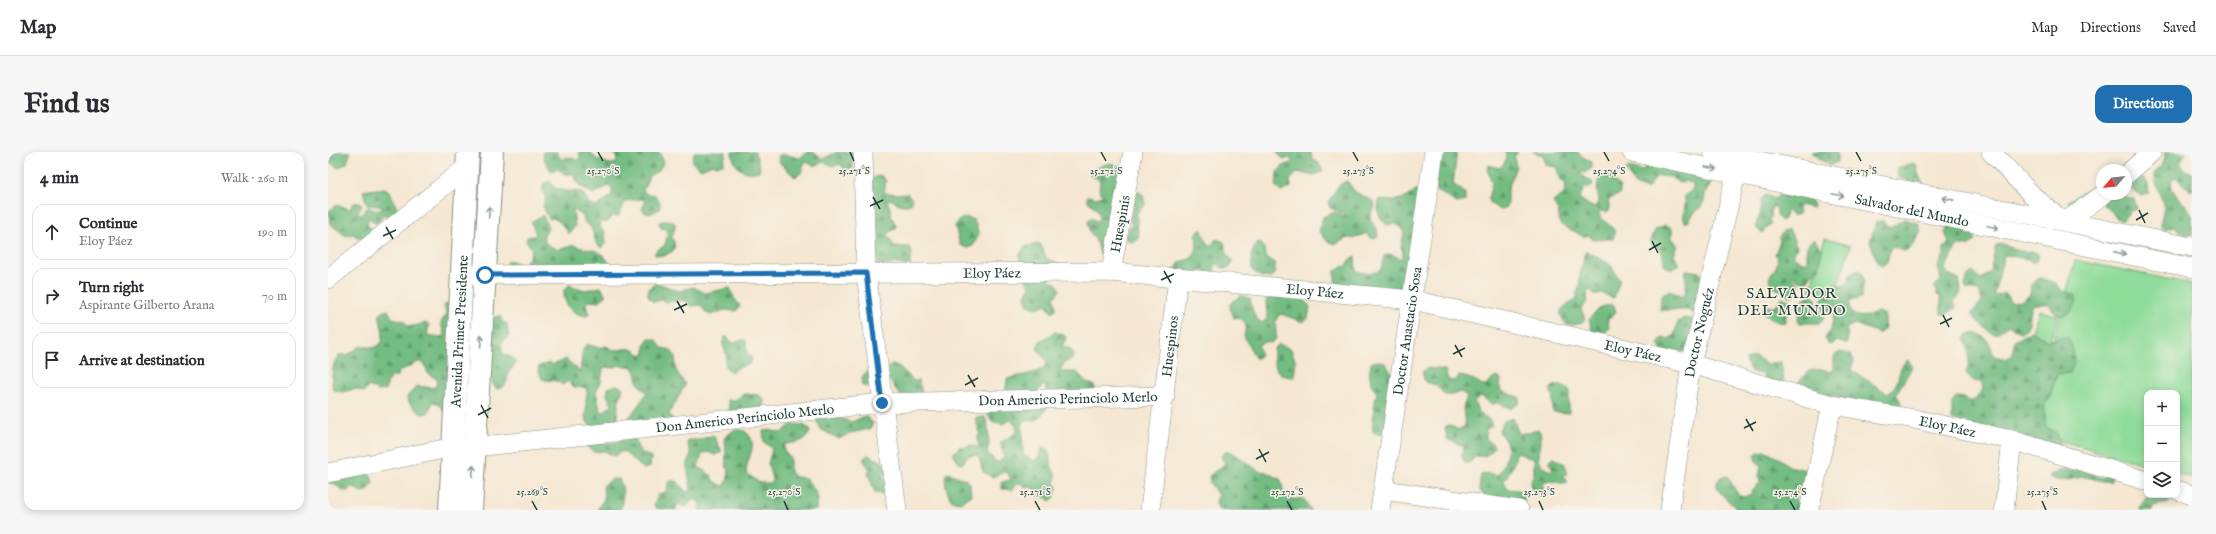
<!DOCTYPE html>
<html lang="en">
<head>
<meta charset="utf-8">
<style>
	body { margin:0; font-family:"IM FELL English",serif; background:#f7f7f7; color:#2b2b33 }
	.controls { position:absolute; right:12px; bottom:12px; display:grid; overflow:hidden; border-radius:8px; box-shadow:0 2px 10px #0003 }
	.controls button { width:36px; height:36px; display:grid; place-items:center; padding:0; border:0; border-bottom:1px solid #e1e1e2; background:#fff; color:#2b2b33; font:20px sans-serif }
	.compass { position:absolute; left:1768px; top:12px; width:36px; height:36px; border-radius:50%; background:#fff; box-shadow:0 2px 10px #0003; rotate:242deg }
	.stop { position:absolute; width:12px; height:12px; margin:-9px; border:3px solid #1f6fb2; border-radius:50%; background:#fff }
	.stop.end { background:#1f6fb2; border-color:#fff; box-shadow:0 1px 4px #0008 }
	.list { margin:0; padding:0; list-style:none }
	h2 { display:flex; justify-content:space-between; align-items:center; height:52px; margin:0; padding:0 16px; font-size:17px }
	h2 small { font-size:13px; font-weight:400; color:#7c7c81 }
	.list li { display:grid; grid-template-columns:26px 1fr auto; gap:12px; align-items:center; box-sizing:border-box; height:56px; margin:0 8px 8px; padding:0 8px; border:1px solid #e1e1e2; border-radius:12px }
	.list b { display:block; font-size:15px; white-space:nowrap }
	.list p { margin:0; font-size:13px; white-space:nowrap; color:#7c7c81 }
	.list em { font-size:13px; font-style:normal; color:#7c7c81 }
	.icon { flex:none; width:22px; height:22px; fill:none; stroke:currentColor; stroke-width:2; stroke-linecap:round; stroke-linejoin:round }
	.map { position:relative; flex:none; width:1864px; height:358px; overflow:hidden; border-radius:12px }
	header { display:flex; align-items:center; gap:24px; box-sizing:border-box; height:56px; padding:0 20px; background:#fff; border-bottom:1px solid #e1e1e2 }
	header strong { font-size:19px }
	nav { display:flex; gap:22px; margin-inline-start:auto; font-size:14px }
	.intro { display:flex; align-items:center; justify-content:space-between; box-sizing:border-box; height:96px; padding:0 24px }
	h1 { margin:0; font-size:28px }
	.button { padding:10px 18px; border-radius:12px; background:#1f6fb2; color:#fff; font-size:14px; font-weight:700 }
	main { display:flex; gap:24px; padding:0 24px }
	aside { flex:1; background:#fff; border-radius:12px; box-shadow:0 2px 10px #0003 }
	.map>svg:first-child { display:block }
	.grass { fill:#8fdc9a; stroke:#578c67 }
	.forest { fill:url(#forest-firs); stroke:#497c5b }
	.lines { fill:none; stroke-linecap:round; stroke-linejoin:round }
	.minor-casing { stroke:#8a9283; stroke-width:20 }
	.major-casing { stroke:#8a9283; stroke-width:24 }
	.minor { stroke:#fff; stroke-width:19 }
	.major { stroke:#fff; stroke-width:22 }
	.oneway { stroke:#8f9e9a }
	.route { stroke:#1f6fb2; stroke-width:5 }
	.ticks { fill:none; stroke:#1f3d34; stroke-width:1.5 }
	.labels { text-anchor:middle; stroke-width:3; stroke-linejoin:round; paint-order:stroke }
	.street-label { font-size:14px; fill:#1f3d34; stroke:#f7f3e8 }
	.neighbourhood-label { font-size:15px; letter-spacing:1px; fill:#1f3d34; stroke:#f7f3e8 }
	.ticks-label { font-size:10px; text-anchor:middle; fill:#1f3d34; stroke:#f7f3e8; stroke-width:3; stroke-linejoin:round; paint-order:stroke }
</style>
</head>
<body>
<header>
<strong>Map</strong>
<nav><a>Map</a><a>Directions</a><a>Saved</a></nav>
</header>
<div class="intro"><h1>Find us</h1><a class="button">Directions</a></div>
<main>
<aside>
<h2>4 min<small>Walk · 260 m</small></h2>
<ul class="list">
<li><svg class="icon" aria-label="ahead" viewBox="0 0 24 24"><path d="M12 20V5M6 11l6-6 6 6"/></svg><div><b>Continue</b><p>Eloy Páez</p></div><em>190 m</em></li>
<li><svg class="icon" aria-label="right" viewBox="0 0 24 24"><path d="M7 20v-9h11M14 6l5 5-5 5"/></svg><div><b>Turn right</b><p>Aspirante Gilberto Arana</p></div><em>70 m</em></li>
<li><svg class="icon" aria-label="arrive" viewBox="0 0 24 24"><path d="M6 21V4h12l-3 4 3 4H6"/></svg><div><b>Arrive at destination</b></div></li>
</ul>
</aside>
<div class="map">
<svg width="1864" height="358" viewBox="0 0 1864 358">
	<defs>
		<pattern id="forest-firs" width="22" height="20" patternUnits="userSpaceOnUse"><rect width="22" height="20" fill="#73bc82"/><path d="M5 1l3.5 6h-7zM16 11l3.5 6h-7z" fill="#5e9a6b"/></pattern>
	</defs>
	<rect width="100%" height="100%" fill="#f7f3e8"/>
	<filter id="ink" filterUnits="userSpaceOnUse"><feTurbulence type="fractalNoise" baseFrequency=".025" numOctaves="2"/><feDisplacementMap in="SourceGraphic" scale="8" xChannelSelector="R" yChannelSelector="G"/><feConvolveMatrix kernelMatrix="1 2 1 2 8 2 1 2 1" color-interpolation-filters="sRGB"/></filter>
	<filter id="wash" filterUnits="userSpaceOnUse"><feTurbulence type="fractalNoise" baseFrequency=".012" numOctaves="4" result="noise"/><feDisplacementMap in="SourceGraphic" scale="16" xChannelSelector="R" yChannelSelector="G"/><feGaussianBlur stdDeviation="0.9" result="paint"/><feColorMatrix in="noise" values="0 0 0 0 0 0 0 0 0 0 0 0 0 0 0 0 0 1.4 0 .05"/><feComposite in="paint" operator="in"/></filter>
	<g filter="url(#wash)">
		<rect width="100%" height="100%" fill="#f5e7d2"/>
		<path class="grass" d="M148,0H154L145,112H143Z
			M1497,86L1522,94L1507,145L1482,138Z
			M1747,108L1864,132V326L1849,322V241H1819V313L1701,280Z
			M1711,158L1730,164L1717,206L1697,200Z"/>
		<path class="forest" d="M0,0H22V2L19,11L10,16L0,9Z
			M215,0H229L233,8L240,5L249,8L252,6L251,0H262L269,8L272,7C277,11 282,13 288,11L289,7L285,0H306L309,4L312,0H331L336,10L330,19L321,24L315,38L319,43L326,42C330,46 334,51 331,57L322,62L316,60L314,57L317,50L315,47L297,49L291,64H283L280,70H273L271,72L272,76L277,80L278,91L273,96L268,91L263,75L257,71L255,64L245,57L247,74L241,82L233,71L225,66L221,67L215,54L218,46L214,39L216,31L222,29L227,36L238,39L254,40L262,52L268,55L283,44L285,38L281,33L266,42C262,41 257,36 252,34L245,22H238L229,17L223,19L216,7Z
			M366,0H398L395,12L388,14L385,12L373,17L364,10Z
			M404,0H427L432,16L431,19C415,25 405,14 404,0Z
			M479,0H485L494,7L510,0H533L525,10V17L522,19L516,17L512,12L505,14L496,10L486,14L477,9L473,21L467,25L452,11L450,4C459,0 464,6 472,6Z
			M948,0H983L984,7L990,10L995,19L986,24L970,20L962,28L963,35L953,40L948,35L949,20L956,13L963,11L964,8L962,5L956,8Z
			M1111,0H1129L1125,32L1137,41V49L1129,51L1108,38Z
			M1177,0H1190L1186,5L1188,14L1180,37V51L1177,56L1172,58L1163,52L1160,46L1164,31L1159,17L1161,13L1171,16C1177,13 1179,6 1177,0Z
			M1205,0H1250L1255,5L1264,10V16L1258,20L1252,21L1253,23L1264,30L1265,34L1256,37L1251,46L1262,54L1266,55L1271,50L1269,36L1270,29L1274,23L1283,22L1285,29L1292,35V42L1280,48L1282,58L1279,60L1272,59L1271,62C1274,72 1292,74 1285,87L1265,88L1260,83L1255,85C1247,78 1240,78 1232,72L1230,58L1225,50L1236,42L1238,32L1233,28L1228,15L1218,13L1215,3Z
			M1484,0H1509V10L1501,14Z
			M1837,0H1858L1852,11L1856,17L1864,21V39L1848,25L1843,28C1844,48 1859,48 1864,64C1864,70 1864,78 1864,83H1857L1846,74L1836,77L1832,72L1836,55L1827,28V21L1836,10Z
			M780,11L787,12L793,17L783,90L778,92L779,102L774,104C770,100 771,94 768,89C764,83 756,73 762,66L768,69L771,67V60L759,48V44L769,46L775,43L771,38L772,28L762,23V19Z
			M1321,11L1330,15L1372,18L1380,26L1383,32L1377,41L1376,52L1366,61L1360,70H1357C1353,60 1360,54 1356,44L1365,38V32L1358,29L1351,31L1343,25L1329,24L1319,37L1306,32L1298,17L1301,15L1314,19Z
			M1586,11L1589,14L1590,21L1597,37L1581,32L1579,28L1570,25L1568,16Z
			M1774,19V40L1745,59L1740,49C1752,40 1771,37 1774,19Z
			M553,23L558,28L556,41L580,42L584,47V51C576,56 569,51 562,47L559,49L563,58V64L568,73V76L559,82L566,94L581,95L584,101L582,108V114L565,111L563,113H550L549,94L545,89L543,27Z
			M1798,24L1816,26L1820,32L1821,41L1814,44L1803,37L1798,40Z
			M1019,29L1027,40L1045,49L1047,55L1043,61L1042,67L1049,78L1050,85L1043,86L1039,81L1027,86H1019L1008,92L1000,90L991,79L995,65L1007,60L1019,65L1015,61L1002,56L1000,50L1011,33Z
			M56,36L62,39L70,59L63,66L56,62L49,72L41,66L39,72L46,80L35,89L25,82L18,84L2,72L1,59L9,53L22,57L26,51H32L34,53L30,59V62L33,63L40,55L49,59L56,56L53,54L39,53L35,39Z
			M1088,38L1095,40L1084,102L1080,108L1076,142L1012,134L1007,129V119L1012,115L1019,114L1021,108L1027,105L1028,119C1036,122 1046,122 1053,118L1056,104L1062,102L1074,107L1075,100L1073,94L1076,81L1073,75L1066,71L1060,73C1050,67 1049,60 1051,48L1064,49L1077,46Z
			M810,39L815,43L817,53L808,62L810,65L809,71L811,85L809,88L802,90L797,85L799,78L804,73L802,67L806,54L804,51L807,41Z
			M1454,39L1481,44L1486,53L1485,56L1472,53L1470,56L1471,62C1465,65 1463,62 1459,58L1456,67L1453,69L1449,63V57L1446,54L1442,59L1443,66H1440L1443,71L1434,81L1427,75L1432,62L1433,47L1438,43L1447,47Z
			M1785,42H1797L1799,47H1806L1809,57L1802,59L1794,69C1786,66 1782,56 1775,53L1777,46Z
			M215,63L220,76L215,85L218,92L230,98L246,93C260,100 272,94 281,111L280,114L231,117L222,111L215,113L202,112L199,114L179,116V110L182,108L194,114L201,106L204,97L198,88L199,85L206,84L208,82L203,70Z
			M638,65L646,68L651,82L645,94L639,96L632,93L627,74L631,68Z
			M1576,67L1590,71L1593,80L1582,97L1576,99L1565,95L1562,97L1559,110L1554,114L1550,112L1542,89L1548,70L1555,69L1562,76Z
			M340,68L346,70L348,73L344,85L347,93L345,99L336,104L327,103V100L337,93L340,82L339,77L333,76L331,70Z
			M1337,73L1344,76V86L1350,94L1346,103L1351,111L1346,117H1342L1336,113L1335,103L1331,96L1322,91L1327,78Z
			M1620,74L1634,75L1640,83H1646L1648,89L1639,94H1629L1617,117L1621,123L1631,128C1633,137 1635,143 1626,149L1628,156L1619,162H1613V145L1609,143L1606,135L1613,128L1610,115L1616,103V95L1621,91L1617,80Z
			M873,77L880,93H884L888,87L896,90L899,102L904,108L903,115L896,117L888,111L886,120L846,119L852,110L864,106L869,96L868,81Z
			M1461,77L1469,95L1465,104L1476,111L1479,108C1480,97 1475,94 1486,87L1494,97L1491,117L1485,121L1479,130L1472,129L1465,123L1464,125L1469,129L1471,136L1468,141L1462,144L1444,134L1441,127C1444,119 1454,112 1447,102L1452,89L1451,85L1455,80Z
			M932,90L936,96L937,102L947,112V120L943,126L933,125L924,118L923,103L929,91Z
			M710,91L713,93L718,106L731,112L721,128L729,132L732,138L726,146L728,157L723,160L718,152L709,156L700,153L697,144L702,134L699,130L691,104L697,95Z
			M1675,92C1684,97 1693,101 1704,99L1710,102L1711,105L1707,110H1703L1701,107C1693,107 1684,103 1676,103L1666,142L1668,144L1677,141L1683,150L1693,149L1702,143L1703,132L1712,126L1728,131L1734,139L1747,142L1749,148L1743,160L1734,164L1727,161L1721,152H1706C1698,163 1707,173 1693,181L1681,173L1667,182L1663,181C1660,179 1645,165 1643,162L1654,149L1651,139L1638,137L1637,134L1640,123L1645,120L1653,127L1662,120L1668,93Z
			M1258,99L1282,112L1292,128L1286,146L1273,141L1267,143L1260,136L1259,150L1253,157L1257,167C1253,174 1245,173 1238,172C1226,155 1237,156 1249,147V140L1252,134V122Z
			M1358,118L1372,120L1376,129L1366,162L1360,158H1332L1333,143L1342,138L1354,145C1362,138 1356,128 1358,118Z
			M1531,118L1534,120C1538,129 1534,136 1534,145L1521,150L1522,160C1531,167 1540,165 1550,160L1556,162C1558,169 1559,178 1551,181L1527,172L1518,176L1520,186L1518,192L1509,189L1503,193L1500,192L1497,186L1503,178L1506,163L1504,160L1495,158C1491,146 1497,139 1506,132L1515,134L1521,129V123Z
			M329,131L351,139L365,135L377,141L402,136L406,146L412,154L408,159L396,158L383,163L377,160L373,153L364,154L355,148L339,150L333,148L326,150C316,145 319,134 329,131Z
			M241,133L257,138L273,135L278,144L270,150L260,149L258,152L261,162L259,164C245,163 235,153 236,138Z
			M913,143L922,147C924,156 925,166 934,171L939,167L938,148L945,144L976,147L982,155L980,166L975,170L953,162C944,167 949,178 948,187L943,191L936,190L930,193L933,203L928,207L916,185L918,172L913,167L906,166L902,156V152Z
			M1483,143L1488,147L1489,154L1496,166L1491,171H1472L1470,168C1471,158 1471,146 1483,143Z
			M1454,145L1463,149L1464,156L1458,163L1457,170C1451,173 1437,164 1434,158L1437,152L1446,156Z
			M127,148L141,170L147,174L170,164L173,165V169L179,172L181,184L173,191L175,202L184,205L188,210C186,215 182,218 180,222C178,230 180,235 169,237C163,234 161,219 162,213C163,206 167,202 166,194L164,192L138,199L143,203L141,215L135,214L116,236V239L122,242L119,259L105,249L100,261L93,262L82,252L79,245L89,234L106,236L110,230L109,227L100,222C95,203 90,211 78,216C72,219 72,218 69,224L62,225L57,238L50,239L41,234L36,240L27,237L14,240L5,238C3,227 3,208 13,202L18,204L33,194L45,196L54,191L55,180L51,163L56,159L60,158L64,166L76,169L80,175L99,171L101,173L99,183L113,185L116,183L113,170L119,162L116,155L117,152Z
			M1283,152L1286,153L1288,160L1280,167L1281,177L1275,181L1264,180L1261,167L1273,155Z
			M1356,166L1369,168L1361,199L1335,202L1330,191L1334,186L1340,187L1346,184L1350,170Z
			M1703,179L1720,189L1739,184C1746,194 1749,210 1742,221L1729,222L1721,247L1717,252V272L1721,277L1727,279L1732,292L1729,298L1624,268V250L1628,245L1635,246L1641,250L1647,248L1655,237L1654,230C1646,230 1642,228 1638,221C1642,211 1642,198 1637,188L1640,182C1656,179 1662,190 1666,204L1679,207L1685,203L1686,189Z
			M727,180L736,183L738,186L734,196H741L746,201L745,207L736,211L732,218L735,220H749L759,231L766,233L768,239L720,244L717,234L715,233L709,241L677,243L679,227C690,223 715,223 719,210L709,196L712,189Z
			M398,184L405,191L415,188L418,189L419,202L424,206L422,212L411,215L404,220C393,216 400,209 398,201C396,194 392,191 398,184Z
			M321,186L328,188L334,196L343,198L347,204L348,218L357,233L341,262L345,268V283L338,284L298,270L319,241L310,231L308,220L304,214L297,215L291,213L285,216L278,215L275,217L273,230L268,239L272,258L275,260L284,253L279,243L280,236L289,233L295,236L290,253L289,271L264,278L257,265C259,259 258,258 258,252C257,243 265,232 247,236L240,229L234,233C227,226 222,230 214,227L210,217L211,214L221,211L224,213L238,207L252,220L255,197L259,192L271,196L278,194C291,202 292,195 303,197C309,198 310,204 317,202V192Z
			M951,192L963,197L968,210L966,225C947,225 945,214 946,197Z
			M1512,200L1522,202L1526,208L1523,218L1559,241C1575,233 1567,215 1580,208L1584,213L1583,217L1568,242L1573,250L1569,261L1469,235V232L1481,219L1494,217L1503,220L1506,217V204Z
			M1426,204L1440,212L1453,210L1456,231L1437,226L1436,222L1423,220L1417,208Z
			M1051,209L1057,211L1064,222L1058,280L1051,283L1045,280C1044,273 1046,248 1049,242C1044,232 1038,222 1044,210Z
			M565,212L572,215L586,229L590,228L594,240L592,243H572L559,225L538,235L534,233L533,226L542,216H559Z
			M1100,216L1117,218L1120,228L1127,229L1131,224C1139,225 1149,228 1155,234H1158L1163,228L1169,225L1173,227L1172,237L1175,240L1191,245V251L1183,257L1170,251L1164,252L1153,244L1146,250C1148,254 1150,260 1153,262C1159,267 1163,266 1164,274L1158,277V285L1159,288L1165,292L1166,295C1162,303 1156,305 1148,304L1141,311H1137L1134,305L1135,294L1119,287L1117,276L1119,273L1132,278L1137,274L1135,256L1139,244L1133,240L1124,243H1117L1108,233L1097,230L1094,220Z
			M1227,233H1234L1241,237V261L1225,260C1224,252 1226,245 1222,237Z
			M416,242L431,243L436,247V255L403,264L400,248H407Z
			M707,253L719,256L708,269L697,268L694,270L695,303L706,309L711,305L715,295L720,298L724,315L728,324L727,331L729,335L726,346L722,349L717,345L710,344L705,335L698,336L694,331L688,332L684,338L674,337L673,330L683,328L680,321L677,320L664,325L655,320L650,303L640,304L634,312L631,311L625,302L632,294L636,296L642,293L651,296L649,287L652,281L647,266L657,265L660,275L661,292L659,300L668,310H671L676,305L672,291L689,280L688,273L683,268L674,272L664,269L657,258C674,256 691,260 707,253Z
			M537,264L545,271L542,277L522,281L511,287L492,277L488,267L511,266L524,270Z
			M1185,266L1191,282L1211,278C1219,294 1200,309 1223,319L1225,317L1221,310L1222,307L1226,306L1237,312L1240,322L1234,323L1240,330C1231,334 1224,326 1215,330L1216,339L1209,342L1204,338L1202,331L1206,321V307L1196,304L1191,300L1188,302L1185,314L1176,329L1180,337L1197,339L1196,353L1157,345L1151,337L1153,323L1159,321L1169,323C1176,318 1182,298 1178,290C1176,285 1172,284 1171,278L1176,269Z
			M464,272L475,273L482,277V280C477,291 468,290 458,292L456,294V299L462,306V320L467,325L478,326L489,342L490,349L488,358H371L372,352L367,346L358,355L352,352L349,353L348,358L328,356L326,353L330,343L339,339L340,331L342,329H349L357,339L361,340L363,337L359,315L363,301L359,291L361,288H371L385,283L393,297V300L387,303L380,300L374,302L370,315L384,324V328L395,334L398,332L401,321C395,309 400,299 396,286L407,277L417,279C433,292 418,305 418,321L432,331H443L444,327L440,312L444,297L436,290L435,279L442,278L453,281Z
			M260,286H273L277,291C281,292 300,287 307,286L310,296L314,301L323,305L322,315L316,317L295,299L286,304L276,299L266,300L260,296Z
			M1436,299L1452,307L1461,314L1478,318C1481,328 1476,337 1467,342L1471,358H1409C1403,348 1378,336 1394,324L1400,325L1409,341L1414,345L1424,343L1425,338L1432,330L1431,324L1433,313L1428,309L1427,304L1430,300Z
			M897,300H904L931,319L938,320L953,328L956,343L964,348L975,346L983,358H891L888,351L890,343L882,331L881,324L897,312L893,304Z
			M540,303L555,310L560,321L553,322L557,327V340L554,342L547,340L540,321L542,318L535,307Z
			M1753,317L1774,326L1778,323L1784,322L1783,329C1773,331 1765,325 1755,325C1743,326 1733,333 1721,324C1730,315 1742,321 1753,317Z
			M41,318L45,330L40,339L33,340L24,334L20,339H14L9,334L0,330L11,323L16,328H19L25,321Z
			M621,320C628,326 639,325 642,332L643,343L634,350L624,349C620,343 615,329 618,321Z
			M284,327H291C297,336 295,349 292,358H269L276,347L275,334Z
			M1823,344L1840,346L1841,351L1825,354L1824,358H1812V355L1818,346Z"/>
	</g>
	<g filter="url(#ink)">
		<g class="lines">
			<defs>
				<g id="minor">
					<path d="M535,0L538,121L569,358"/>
					<path id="s1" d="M1304,0L1864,116"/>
					<path d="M1385,0L1864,95"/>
					<path d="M1663,0L1706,45L1734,68"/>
					<path d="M1798,23L1824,0"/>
					<path d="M1737,70L1776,42"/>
					<path id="s2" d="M783,120L805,0"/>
					<path id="s3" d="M143,123L783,120L1085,148L1363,212L1504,253L1581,266L1684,288L1819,329"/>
					<path d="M0,127L139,15"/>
					<path id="s4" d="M0,321L125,295H146L554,251L837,244"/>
					<path d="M1056,338L1191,358"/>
					<path d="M1849,338L1864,343"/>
					<path id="s5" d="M822,358L850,125"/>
					<path id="s6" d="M1052,358L1106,0"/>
					<path id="s7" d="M1342,358L1363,212L1411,9"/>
					<path d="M1481,358L1504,253"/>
					<path d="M1676,358L1684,288"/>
				</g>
				<g id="major">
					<path id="s8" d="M122,358L140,0"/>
					<path d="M143,358L164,0"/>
				</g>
			</defs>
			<use href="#minor" class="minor-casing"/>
			<use href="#major" class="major-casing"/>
			<use href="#minor" class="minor"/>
			<use href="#major" class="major"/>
		</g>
		<defs><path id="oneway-shaft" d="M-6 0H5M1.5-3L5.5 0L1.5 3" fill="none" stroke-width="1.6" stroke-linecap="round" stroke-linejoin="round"/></defs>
		<g class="oneway">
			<use href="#oneway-shaft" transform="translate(1383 16) rotate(12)"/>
			<use href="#oneway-shaft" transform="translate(1510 43) rotate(12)"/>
			<use href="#oneway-shaft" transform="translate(1620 47) rotate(-169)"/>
			<use href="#oneway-shaft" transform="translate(161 60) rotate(-87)"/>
			<use href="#oneway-shaft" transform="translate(1665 75) rotate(12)"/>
			<use href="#oneway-shaft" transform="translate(1792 101) rotate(11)"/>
			<use href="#oneway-shaft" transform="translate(153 189) rotate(-86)"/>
			<use href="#oneway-shaft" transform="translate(145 319) rotate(-87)"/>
		</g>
	</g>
	<g class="lines" filter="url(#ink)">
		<path class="route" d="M157,123L538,121L554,251"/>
	</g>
	<path class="ticks" d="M270,0L275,9M522,0L526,9M773,0L778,9M1025,0L1030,9M1276,0L1281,9M1528,0L1533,9M545,45L552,57M542,54L555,48M1811,58L1817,71M1808,68L1820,61M58,75L65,87M55,84L68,78M1324,89L1330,101M1321,98L1333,91M836,119L843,131M833,128L846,122M349,149L356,161M346,158L359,152M1615,163L1621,175M1612,172L1624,166M1127,193L1134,205M1125,202L1137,196M640,223L647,235M637,233L650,226M153,253L160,266M150,263L163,256M1418,267L1425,279M1416,276L1428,270M931,297L938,310M928,307L941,300M204,349L209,358M456,349L460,358M707,349L712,358M959,349L964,358M1211,349L1215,358M1462,349L1467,358M1714,349L1718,358"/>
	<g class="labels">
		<g class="street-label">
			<text dy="5" stroke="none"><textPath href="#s1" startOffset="286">Salvador del Mundo</textPath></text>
			<text dy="5" stroke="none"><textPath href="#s2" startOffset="49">Huespinis</textPath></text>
			<text dy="5" stroke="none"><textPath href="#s3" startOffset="521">Eloy Páez</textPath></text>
			<text dy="5" stroke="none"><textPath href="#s3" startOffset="845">Eloy Páez</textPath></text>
			<text dy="5" stroke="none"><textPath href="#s8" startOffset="179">Avenida Primer Presidente</textPath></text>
			<text dy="5" stroke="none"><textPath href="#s6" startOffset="181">Doctor Anastacio Sosa</textPath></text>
			<text dy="5" stroke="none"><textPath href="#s7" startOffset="180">Doctor Noguéz</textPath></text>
			<text dy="5" stroke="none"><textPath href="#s5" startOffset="165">Huespinos</textPath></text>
			<text dy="5" stroke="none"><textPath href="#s3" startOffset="1169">Eloy Páez</textPath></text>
			<text dy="5" stroke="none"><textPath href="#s4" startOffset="745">Don Americo Perinciolo Merlo</textPath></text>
			<text dy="5" stroke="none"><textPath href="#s4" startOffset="421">Don Americo Perinciolo Merlo</textPath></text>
			<text dy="5" stroke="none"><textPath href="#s3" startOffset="1493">Eloy Páez</textPath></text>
		</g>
		<g class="neighbourhood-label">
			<text x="1464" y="146">SALVADOR<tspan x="1464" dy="17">DEL MUNDO</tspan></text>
		</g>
	</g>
	<g class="ticks-label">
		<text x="275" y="22">25.270°S</text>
		<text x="526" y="22">25.271°S</text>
		<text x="778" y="22">25.272°S</text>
		<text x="1030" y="22">25.273°S</text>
		<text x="1281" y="22">25.274°S</text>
		<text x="1533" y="22">25.275°S</text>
		<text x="204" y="343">25.269°S</text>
		<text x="456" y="343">25.270°S</text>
		<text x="707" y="343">25.271°S</text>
		<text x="959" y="343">25.272°S</text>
		<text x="1211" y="343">25.273°S</text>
		<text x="1462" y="343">25.274°S</text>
		<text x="1714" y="343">25.275°S</text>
	</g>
</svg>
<div class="controls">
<button>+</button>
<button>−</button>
<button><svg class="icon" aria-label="layers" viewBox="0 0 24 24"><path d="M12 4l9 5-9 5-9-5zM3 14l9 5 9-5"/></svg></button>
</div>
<svg class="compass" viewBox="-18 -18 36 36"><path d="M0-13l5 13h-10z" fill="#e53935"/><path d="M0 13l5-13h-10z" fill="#7c7c81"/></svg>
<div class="stop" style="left:157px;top:123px"></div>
<div class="stop end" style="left:554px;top:251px"></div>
</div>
</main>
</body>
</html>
